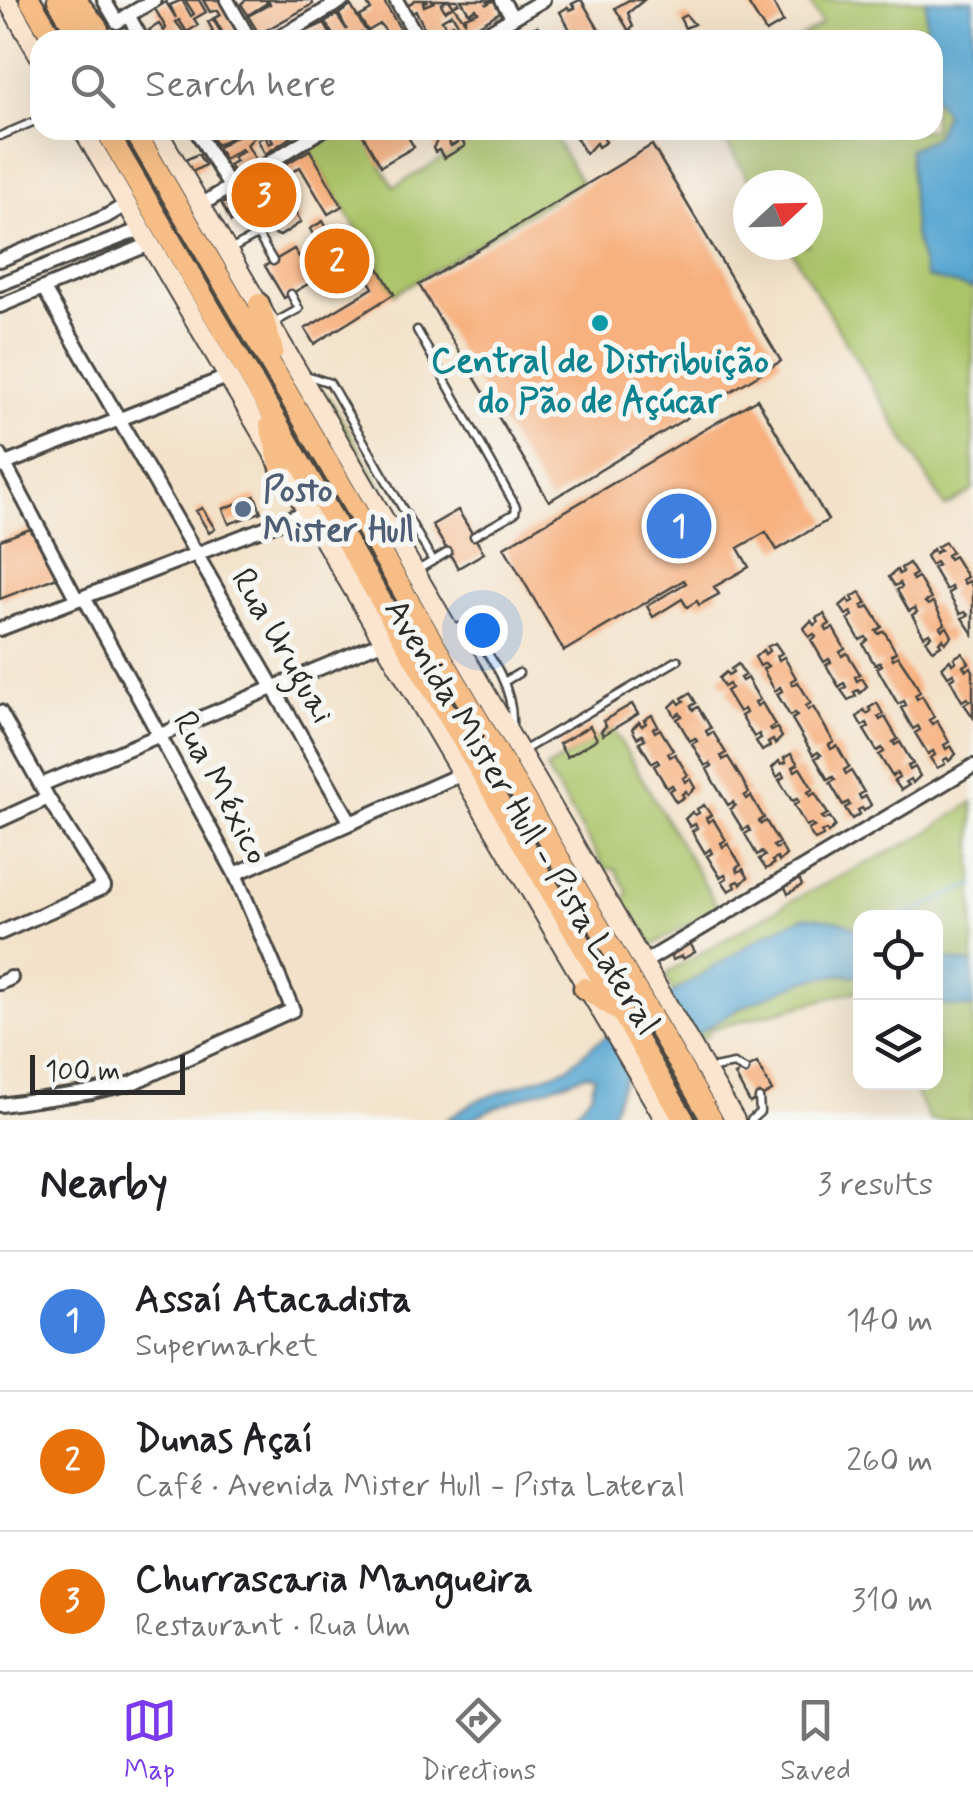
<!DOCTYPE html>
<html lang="en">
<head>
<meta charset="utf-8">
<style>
	body { margin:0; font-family:Mynerve,sans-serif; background:#f2f2f2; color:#202124 }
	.controls { position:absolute; right:30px; bottom:30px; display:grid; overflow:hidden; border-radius:20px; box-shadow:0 10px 40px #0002 }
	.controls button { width:90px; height:90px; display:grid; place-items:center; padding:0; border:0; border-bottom:2px solid #e0e0e0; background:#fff; color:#202124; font:50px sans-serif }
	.compass { position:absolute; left:733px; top:170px; width:90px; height:90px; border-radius:50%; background:#fff; box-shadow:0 10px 40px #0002; rotate:68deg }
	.scale { position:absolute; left:30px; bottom:25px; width:155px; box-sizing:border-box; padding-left:10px; border:5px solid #2b2b2b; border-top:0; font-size:28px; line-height:35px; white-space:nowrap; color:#2b2b2b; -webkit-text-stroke:8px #f6f6f2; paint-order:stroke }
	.you { position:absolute; left:482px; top:630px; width:35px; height:35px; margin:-25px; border:8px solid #fff; border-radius:50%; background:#1a73e8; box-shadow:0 0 0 15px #1a73e833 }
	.badge { display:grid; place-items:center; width:65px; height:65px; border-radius:50%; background:#7c3aed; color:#fff; font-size:32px; font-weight:700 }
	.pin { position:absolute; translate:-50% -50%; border:5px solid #fff; box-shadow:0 2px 10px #0006 }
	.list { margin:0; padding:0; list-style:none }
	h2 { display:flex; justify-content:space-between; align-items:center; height:130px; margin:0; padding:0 40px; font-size:42px }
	h2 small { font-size:32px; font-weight:400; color:#757577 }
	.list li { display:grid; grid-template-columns:65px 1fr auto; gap:30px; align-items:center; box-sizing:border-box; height:140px; padding:0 40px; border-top:2px solid #e0e0e0 }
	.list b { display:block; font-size:38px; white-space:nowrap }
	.list p { margin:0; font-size:32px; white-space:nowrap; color:#757577 }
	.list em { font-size:32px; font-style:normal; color:#757577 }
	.icon { flex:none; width:55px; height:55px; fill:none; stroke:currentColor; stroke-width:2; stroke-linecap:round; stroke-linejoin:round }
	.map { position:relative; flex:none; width:973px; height:1120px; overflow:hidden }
	.search { position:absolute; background:#fff; box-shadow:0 10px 40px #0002; left:30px; right:30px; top:30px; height:110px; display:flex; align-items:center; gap:25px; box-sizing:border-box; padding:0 35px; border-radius:30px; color:#757577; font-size:38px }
	.sheet { height:550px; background:#fff }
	nav { display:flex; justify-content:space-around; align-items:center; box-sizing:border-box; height:140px; border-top:2px solid #e0e0e0; background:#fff; font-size:28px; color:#757577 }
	nav a { display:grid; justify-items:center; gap:5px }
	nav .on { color:#7c3aed }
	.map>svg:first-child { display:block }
	.green { fill:#acc469; stroke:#6c784a; stroke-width:2.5 }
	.water { fill:#57a6d1; stroke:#41687e; stroke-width:2.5 }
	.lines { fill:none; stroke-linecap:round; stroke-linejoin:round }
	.stream { stroke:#57a6d1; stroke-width:2.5 }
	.building { fill:#f7b07e }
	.service-casing { stroke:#494643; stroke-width:11 }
	.minor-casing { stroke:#494643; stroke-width:18 }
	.secondary-casing { stroke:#494643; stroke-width:22 }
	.trunk-casing { stroke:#494643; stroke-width:25 }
	.service { stroke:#fff; stroke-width:6 }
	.minor { stroke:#fff; stroke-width:12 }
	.secondary { stroke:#fbe5cf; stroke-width:18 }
	.trunk { stroke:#f6be86; stroke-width:20 }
	.culture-dot { fill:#0f9aa8; stroke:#f6f6f2; stroke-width:4 }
	.service-dot { fill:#5c6f8a; stroke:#f6f6f2; stroke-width:4 }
	.labels { text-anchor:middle; stroke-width:10; stroke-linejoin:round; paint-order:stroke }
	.culture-label { font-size:35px; font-weight:bold; fill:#0d838f; stroke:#f6f6f2 }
	.service-label { font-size:35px; font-weight:bold; fill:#4e5e75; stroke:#f6f6f2; text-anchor:start }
	.street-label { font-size:35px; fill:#2b2b2b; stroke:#f6f6f2 }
</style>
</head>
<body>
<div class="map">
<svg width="973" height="1120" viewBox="0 0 973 1120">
	<rect width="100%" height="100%" fill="#f6f6f2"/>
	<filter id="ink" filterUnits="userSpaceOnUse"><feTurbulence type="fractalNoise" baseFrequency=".01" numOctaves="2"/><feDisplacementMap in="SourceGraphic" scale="20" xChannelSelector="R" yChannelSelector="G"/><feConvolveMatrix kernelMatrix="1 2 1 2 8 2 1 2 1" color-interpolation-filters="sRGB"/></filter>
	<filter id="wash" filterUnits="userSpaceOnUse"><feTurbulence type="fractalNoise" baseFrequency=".0048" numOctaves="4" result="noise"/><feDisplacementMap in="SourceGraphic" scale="40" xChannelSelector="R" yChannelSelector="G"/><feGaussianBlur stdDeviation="2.25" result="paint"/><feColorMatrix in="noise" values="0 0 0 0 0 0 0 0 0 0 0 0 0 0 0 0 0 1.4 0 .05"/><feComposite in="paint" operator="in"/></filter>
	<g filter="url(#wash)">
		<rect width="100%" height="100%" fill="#f3e2c9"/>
		<path class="green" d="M808,0H926V40H796L822,24Z
			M933,96L945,112L935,137L909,150L914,234L927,277L973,289V490L945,507L788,245H808V185H752L719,130H933Z
			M115,130H124L702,1120H693Z
			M342,130H360L394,187L491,130H550L581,182L394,294L310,150Z
			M298,386L729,1120H723L701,1082L300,397Z
			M318,391L328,396L412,539L410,545H407Z
			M613,729L718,907L648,948L623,903L628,892L615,869H605L546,769Z
			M973,802V964L936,957V918H860V930L840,921L768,933L674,992L666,978L669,972L791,901L920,837Z
			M830,975L860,976V990L708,1030L709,1035L701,1038L698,1033C741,1007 781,985 830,975Z
			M936,1004L973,1008V1120H929L911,1083L936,1082Z"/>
		<path class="water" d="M926,0H973V289L926,277L914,234L909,149L935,137L945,113L933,96V40H926Z
			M806,916L840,921L860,930V976L842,974L807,980L741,1007L624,1078L609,1120H568L591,1094L595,1076L587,1074L496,1107L469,1120H446L476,1101L567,1068L593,1045L674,992L768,933Z
			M936,957L973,964V1008L936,1004Z"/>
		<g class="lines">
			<path class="stream" d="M900,918L973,885"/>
		</g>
		<g id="blocks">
			<path class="building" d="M182,0L191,16L194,14L185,0H199L206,12L194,19L198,25L187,32L179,20L176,22L186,35L173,40H153L149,30L159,24L164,31L166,28L155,9L166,2L176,18L170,5Z
				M203,0H219L243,40H227L214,18L221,15L218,10L210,12Z
				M245,0H266L267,3L248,15L241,4Z
				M267,0H311L313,4L259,34L248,16L270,4Z
				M365,0H383L407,40H365L361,33L353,40H336L325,22L337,15L347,30L339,14L351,6L370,38L375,34L379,40L389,35L380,24L368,31L359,17L371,10Z
				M415,0H429L423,3L424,6L434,2L432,0H448L441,4L445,11L453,6L449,0H457L459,3L453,6L465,21V17L478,12L476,9L469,13L461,0H491L485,5L495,0L500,12L455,40H427L453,24L457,31L461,29L452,14L442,20L446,27L429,37L416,11L412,13L408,5Z
				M580,0L582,1L605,40H577L573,35L560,12L568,7L570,10L575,8L572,4Z
				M629,0H644L628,13L633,27L629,31L615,8Z
				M746,0L772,1L783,22L766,32Z
				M686,15L694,24L685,28L680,18Z
				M213,19L222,35L223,40H209L207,37L213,31L208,22Z
				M324,23L334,40H301L298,35Z
				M537,26L546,40H518L517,37L525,33L527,36L531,34L529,30Z
				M216,130H251L255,136L247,145L256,160L234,173L229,165L236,161L233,157L243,151L241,149L224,159L217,148L241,133L216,145L210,133Z
				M278,130H287L291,137L265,154L258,140L265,136L269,144L273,142L268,134Z
				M360,130H404L414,147L381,166Z
				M427,130H441L451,146L462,140L465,146L444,158L439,150L435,152L433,148L437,141Z
				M599,130L606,142L598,147L596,143L586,154L572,131Z
				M652,145L781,361L549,501L419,285Z
				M310,150L342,206L328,214L300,167L278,181L301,222L280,236L272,233L253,199L247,202L241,190Z
				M198,154L205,165L192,172L185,160Z
				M228,201L237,219L231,222L222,204Z
				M323,221L353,275L340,282L310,229Z
				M294,249L300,258L312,251L325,274L284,298L265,266Z
				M373,258L394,294L314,344L305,329L373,288L360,265Z
				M757,399L828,520L777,550L766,532L738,548L749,567L714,587L719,594L699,605L697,601L687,607L682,599L653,617L647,606L686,583L684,580L564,651L504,547Z
				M255,496L261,512L229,524L223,509Z
				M202,508L215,529L209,533L196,511Z
				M458,510L484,553L458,568L432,525Z
				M30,529L57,577L0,599V540Z
				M945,542L952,552L947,555L949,559L954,556L967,577L962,580L964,584L969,581L973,588V634L962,618L968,615L965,612L960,614L948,593L953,590L951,587L946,590L933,568L938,565L936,562L931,565L926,556L933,549L935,553L940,550L937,547Z
				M909,563L916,574L911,577L913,580L918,577L931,599L925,602L928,605L933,602L945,624L940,627L942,630L947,627L952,636L945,643L943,639L939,642L941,645L933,650L926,640L931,636L929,633L924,636L912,615L917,612L915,608L909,611L897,590L902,587L900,583L895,586L889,577L897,570L899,574L903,572L901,568Z
				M860,592L867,603L862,606L864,609L869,606L882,627L876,631L879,634L884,631L896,652L891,655L893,659L898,656L914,680L920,692L915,695L917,699L922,696L934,717L929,720L932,724L937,721L949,742L944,745L946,749L951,746L956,754L949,761L947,758L943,760L945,764L937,768L930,758L935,755L933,751L928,754L915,733L920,730L918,726L913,729L901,708L906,705L904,701L898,704L877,668L882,665L880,662L875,665L863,644L868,640L866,637L860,640L848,619L853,616L851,612L846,615L840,606L848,599L850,603L854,601L852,597Z
				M824,614L830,624L825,627L827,631L833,628L845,649L840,652L842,656L847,653L860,674L855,677L857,681L862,678L867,686L860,693L858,690L854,692L856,696L848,700L841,690L846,687L844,683L839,687L826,665L831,662L829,659L824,662L811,640L816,637L814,634L809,637L804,628L811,621L814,625L818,622L816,618Z
				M775,643L782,653L777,656L779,660L784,657L796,678L791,681L793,685L798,682L811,703L806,706L808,710L813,707L834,742L829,745L831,749L837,746L849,767L844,770L846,774L851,771L864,792L859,795L861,799L866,796L871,805L864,811L862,808L858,810L860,814L852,819L845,808L850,805L848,802L843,805L830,783L835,780L833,777L828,780L815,758L821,755L818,752L813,755L792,719L797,716L795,713L790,716L777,694L782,691L780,687L775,691L763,669L768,666L765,663L760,666L755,657L763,650L765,654L769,651L767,647Z
				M962,653L969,663L963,666L966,670L971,667L973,671V717L964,704L970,701L967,698L962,701L950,679L955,676L953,673L948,676L942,667L950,660L952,664L956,661L954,658Z
				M738,664L745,675L740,678L742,681L747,678L760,700L755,702L757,706L762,703L775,725L770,728L772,731L777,728L782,737L775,744L773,740L768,743L770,746L762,751L756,741L761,738L759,734L754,737L741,716L746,713L744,709L739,712L726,691L731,688L729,684L724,687L719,678L726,672L728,675L733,672L731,669Z
				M690,693L696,703L691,706L693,710L698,707L711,728L706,731L708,735L713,732L726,753L721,756L723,760L728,757L743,781L749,793L744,796L746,799L751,796L764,818L759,821L761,824L766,821L779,843L773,846L776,849L781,846L786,855L779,862L777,858L772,861L774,864L766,869L759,859L765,856L762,852L757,855L745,834L750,831L748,827L743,830L730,809L735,806L733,802L728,805L713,781L707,769L712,766L710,763L705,766L692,744L697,741L695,738L690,741L677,719L682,716L680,713L675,716L670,707L677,700L680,704L684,701L682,698Z
				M877,703L883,714L878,717L880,720L885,717L898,739L893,742L895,745L900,742L913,764L908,766L910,770L915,767L920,776L913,783L911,779L906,782L909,785L901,790L894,780L899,777L897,773L892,776L879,755L884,752L882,748L877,751L864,730L869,727L867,723L862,726L857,717L864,710L867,714L871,711L869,708Z
				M632,704L638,714L603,735L601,731L606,726L603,721Z
				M652,715L658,726L653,728L655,732L660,729L673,750L668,753L670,757L675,754L688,775L683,778L685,782L690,779L695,788L688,795L686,791L682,794L684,797L676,802L669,791L674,788L672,785L667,788L654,766L659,763L657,760L652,763L639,742L645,739L642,735L637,738L632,729L639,722L642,726L646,723L644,720Z
				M590,726L597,739L567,757L559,744Z
				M791,754L798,764L793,767L795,771L800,768L813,789L808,792L810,796L815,793L828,814L822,817L825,820L830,817L835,826L828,833L826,830L821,832L823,836L815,840L808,830L814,827L811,824L806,826L794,805L799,802L797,799L792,801L779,780L784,777L782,773L777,777L772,768L779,761L781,764L786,762L784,758Z
				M704,805L711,815L706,818L708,822L713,819L726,840L721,843L723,847L728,844L741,865L736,868L738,872L743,869L748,877L741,884L739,881L734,883L736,887L729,891L722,881L727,878L725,874L720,877L707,856L712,853L710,849L705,853L692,831L697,828L695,824L690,827L685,819L692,812L695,815L699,813L697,809Z
				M799,879L802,885L788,894L785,887Z
				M690,943L695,952L683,959L682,956L673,960L669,955Z
				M757,1063L772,1091L750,1103L735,1075Z"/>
		</g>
	</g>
	<g filter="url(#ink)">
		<use href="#blocks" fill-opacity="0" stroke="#494643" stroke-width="2.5"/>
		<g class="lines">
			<defs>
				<path id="service" d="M0,136L40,119
					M231,189L273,261
					M232,249L257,235
					M272,324L299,309L291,294
					M417,330L516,507L515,513L474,536
					M303,374L330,383L433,561
					M416,571L448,552
					M452,626L469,629C493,658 514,688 512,727
					M504,682L519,673
					M521,752L678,660
					M709,1069L734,1064L745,1070
					M751,1120L760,1112L759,1098"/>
				<path id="minor" d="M104,0L117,22L154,0
					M227,0L250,40
					M396,0L419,40
					M502,0L513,18
					M128,15L142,40
					M275,40L343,0
					M475,40L543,0
					M196,130L230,187
					M201,205L322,130
					M0,260L105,217L127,204
					M0,284L141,229
					M44,289L351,823
					M0,306L150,244
					M0,455L76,598
					M0,466L227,377
					M0,629L306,512
					M0,712L48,798L104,887L0,933
					M41,785L382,642
					M0,820L48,798
					M235,874L459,775
					M643,963L973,766
					M0,983L11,978
					M0,1105L92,1092L132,1083L293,1010L235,874L85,599"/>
				<path id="secondary" d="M7,0L40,57
					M83,130L665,1120
					M157,130L735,1120"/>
				<path id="trunk" d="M30,0L54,40
					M58,0L81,40
					M76,0L98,29
					M106,130L684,1120
					M134,130L712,1120
					M259,304L273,351
					M270,425L281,468
					M584,988L616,1009"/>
			</defs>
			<use href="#service" class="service-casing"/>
			<use href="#minor" class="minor-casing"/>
			<use href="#secondary" class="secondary-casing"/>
			<use href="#trunk" class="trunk-casing"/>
			<use href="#service" class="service"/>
			<use href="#minor" class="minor"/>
			<use href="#secondary" class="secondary"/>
			<use href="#trunk" class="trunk"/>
		</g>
	</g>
	<circle class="culture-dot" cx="600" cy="323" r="10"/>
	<circle class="service-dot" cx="243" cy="509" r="10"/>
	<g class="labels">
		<g class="culture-label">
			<text x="600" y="372">Central de Distribuição<tspan x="600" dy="40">do Pão de Açúcar</tspan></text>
		</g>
		<g class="service-label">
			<text x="263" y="501">Posto<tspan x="263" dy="40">Mister Hull</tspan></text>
		</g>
		<g class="street-label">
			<text transform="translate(284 645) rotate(60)" y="12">Rua Uruguai</text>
			<text transform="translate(222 787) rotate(62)" y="12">Rua México</text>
			<text transform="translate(523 816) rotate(59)" y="12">Avenida Mister Hull - Pista Lateral</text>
		</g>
	</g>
</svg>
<div class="controls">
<button><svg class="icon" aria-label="locate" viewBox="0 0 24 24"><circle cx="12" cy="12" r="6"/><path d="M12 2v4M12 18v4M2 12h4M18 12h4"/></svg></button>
<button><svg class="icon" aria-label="layers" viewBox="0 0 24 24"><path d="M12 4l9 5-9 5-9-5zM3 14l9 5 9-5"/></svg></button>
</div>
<svg class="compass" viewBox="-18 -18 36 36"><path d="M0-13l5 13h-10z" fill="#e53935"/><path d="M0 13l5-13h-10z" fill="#757577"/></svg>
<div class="scale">100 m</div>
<div class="you"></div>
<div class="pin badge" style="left:679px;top:526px;background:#3f7fe0">1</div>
<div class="pin badge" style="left:337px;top:261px;background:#e8710a">2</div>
<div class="pin badge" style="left:264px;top:195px;background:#e8710a">3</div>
<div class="search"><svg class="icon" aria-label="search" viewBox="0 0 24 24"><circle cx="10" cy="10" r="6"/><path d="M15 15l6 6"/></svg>Search here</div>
</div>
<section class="sheet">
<h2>Nearby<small>3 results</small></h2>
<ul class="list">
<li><span class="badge" style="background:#3f7fe0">1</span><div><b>Assaí Atacadista</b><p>Supermarket</p></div><em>140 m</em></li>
<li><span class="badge" style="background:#e8710a">2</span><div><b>Dunas Açaí</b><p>Café · Avenida Mister Hull - Pista Lateral</p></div><em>260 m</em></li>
<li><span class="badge" style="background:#e8710a">3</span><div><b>Churrascaria Mangueira</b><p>Restaurant · Rua Um</p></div><em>310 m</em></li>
</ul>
</section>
<nav>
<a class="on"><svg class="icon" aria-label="map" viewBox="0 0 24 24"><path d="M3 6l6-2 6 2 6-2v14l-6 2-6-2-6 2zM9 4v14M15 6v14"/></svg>Map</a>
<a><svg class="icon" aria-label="directions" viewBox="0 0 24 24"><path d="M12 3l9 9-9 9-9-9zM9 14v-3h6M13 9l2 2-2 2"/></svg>Directions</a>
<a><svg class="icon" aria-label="saved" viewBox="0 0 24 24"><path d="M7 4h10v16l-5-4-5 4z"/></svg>Saved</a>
</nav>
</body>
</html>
